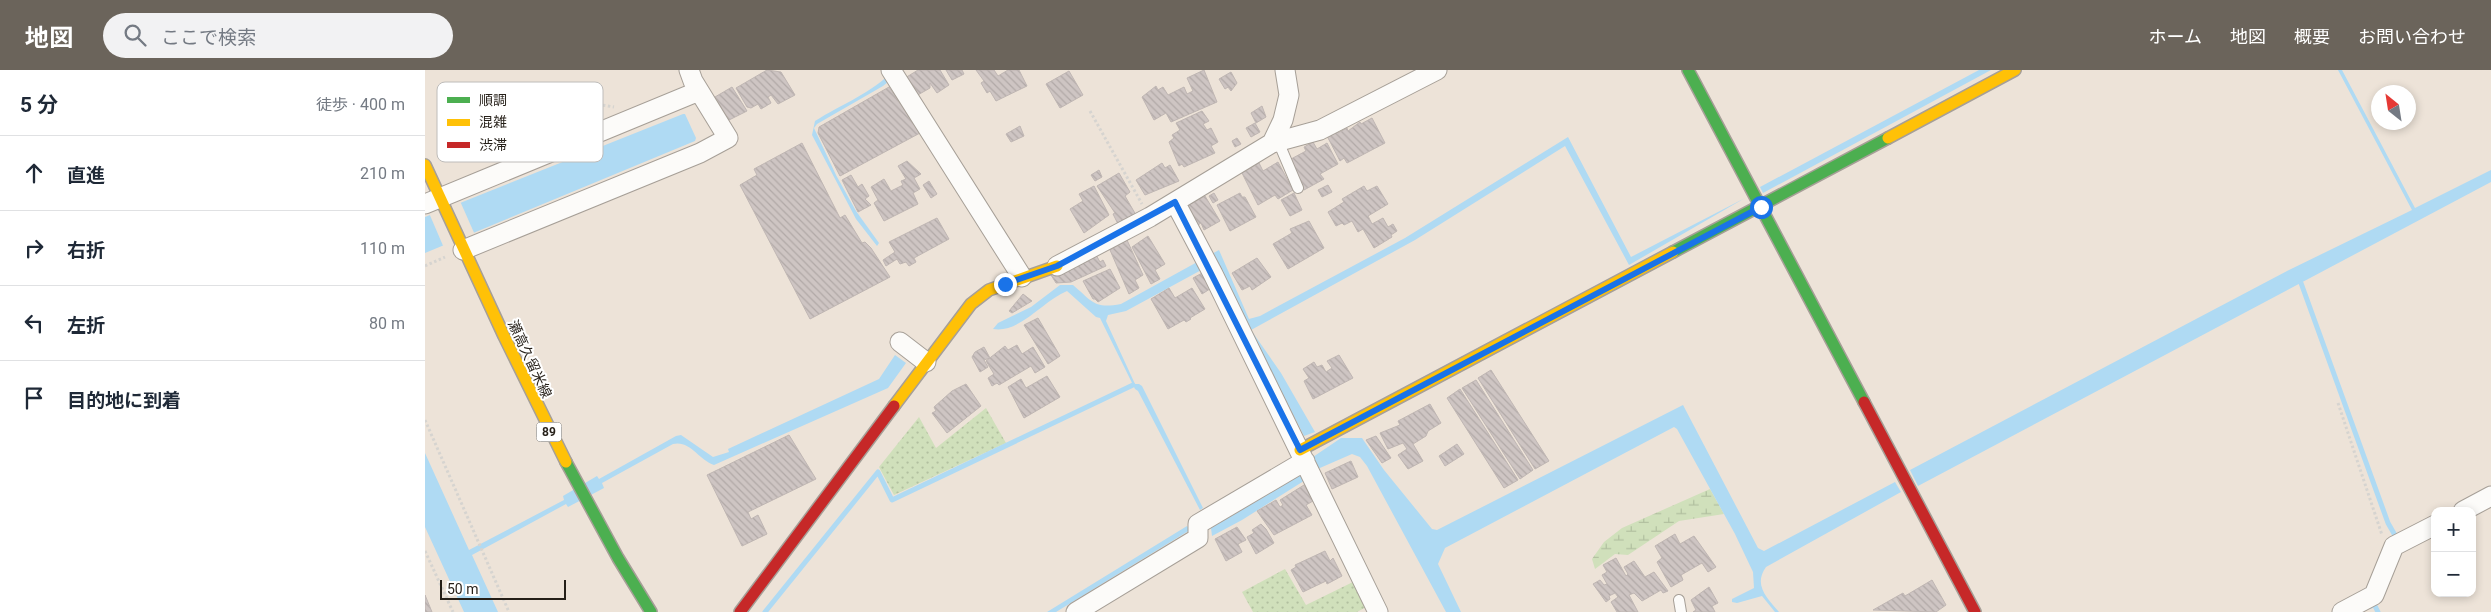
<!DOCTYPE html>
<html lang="ja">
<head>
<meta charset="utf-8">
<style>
	body { margin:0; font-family:Roboto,"Noto Sans JP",sans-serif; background:#f2f2f3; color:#1f2937 }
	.controls { position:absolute; right:15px; bottom:15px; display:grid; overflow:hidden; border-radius:10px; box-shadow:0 2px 8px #0003 }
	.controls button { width:45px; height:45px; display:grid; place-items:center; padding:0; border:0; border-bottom:1px solid #e0e1e3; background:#fff; color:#1f2937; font:25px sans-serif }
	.compass { position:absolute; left:1946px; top:15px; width:45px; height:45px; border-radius:50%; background:#fff; box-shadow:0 2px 8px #0003; rotate:330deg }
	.scale { position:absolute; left:15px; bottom:12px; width:126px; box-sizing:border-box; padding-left:5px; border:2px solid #251f18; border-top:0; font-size:14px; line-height:18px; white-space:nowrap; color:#251f18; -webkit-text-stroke:4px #fff; paint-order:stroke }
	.stop { position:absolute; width:15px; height:15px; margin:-11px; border:4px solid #1a73e8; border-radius:50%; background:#fff }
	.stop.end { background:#1a73e8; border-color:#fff; box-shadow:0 1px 5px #0008 }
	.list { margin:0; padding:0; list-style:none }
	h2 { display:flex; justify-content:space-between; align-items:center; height:65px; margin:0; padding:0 20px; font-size:21px }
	h2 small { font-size:16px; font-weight:400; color:#747a83 }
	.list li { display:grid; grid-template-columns:32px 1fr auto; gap:15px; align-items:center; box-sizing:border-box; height:75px; padding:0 20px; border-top:1px solid #e0e1e3 }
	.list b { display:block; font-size:19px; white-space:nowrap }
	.list em { font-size:16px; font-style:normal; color:#747a83 }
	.icon { flex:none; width:28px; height:28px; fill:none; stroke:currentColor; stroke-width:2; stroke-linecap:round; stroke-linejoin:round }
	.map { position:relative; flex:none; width:2066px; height:542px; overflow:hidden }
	header { display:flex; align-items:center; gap:30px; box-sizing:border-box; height:70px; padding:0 25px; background:#6b645b; color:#fff }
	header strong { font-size:24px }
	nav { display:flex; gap:28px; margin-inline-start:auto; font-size:18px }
	.search { width:350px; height:45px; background:#f2f2f3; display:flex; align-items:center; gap:12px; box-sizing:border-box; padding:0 18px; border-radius:28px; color:#747a83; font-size:19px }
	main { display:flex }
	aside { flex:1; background:#fff }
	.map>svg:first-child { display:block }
	.grass { fill:url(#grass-dots) }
	.wetland { fill:url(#wetland-marsh) }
	.water { fill:#afdaf3 }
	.pier { fill:#ede3d8 }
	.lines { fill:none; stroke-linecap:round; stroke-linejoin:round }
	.stream { stroke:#afdaf3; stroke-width:5 }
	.building { fill:url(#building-back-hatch); stroke:#bfb6b3 }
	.lane-casing { stroke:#a69f97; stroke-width:12 }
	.street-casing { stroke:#a69f97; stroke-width:21 }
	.fast-casing { stroke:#a69f97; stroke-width:14 }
	.slow-casing { stroke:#a69f97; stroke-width:14 }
	.jam-casing { stroke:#a69f97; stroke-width:14 }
	.path { stroke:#d6d4d0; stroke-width:3; stroke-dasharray:2.5 2.5; stroke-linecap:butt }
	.lane { stroke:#fcfbf9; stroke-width:10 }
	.street { stroke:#fcfbf9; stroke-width:19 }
	.fast { stroke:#4caf50; stroke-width:11 }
	.slow { stroke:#ffc107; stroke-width:11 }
	.jam { stroke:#c62828; stroke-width:11 }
	.route { stroke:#1a73e8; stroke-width:6 }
	.labels { text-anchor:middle; stroke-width:4; stroke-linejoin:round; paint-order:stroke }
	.shield { fill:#fff; stroke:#66625d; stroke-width:1 }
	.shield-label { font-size:12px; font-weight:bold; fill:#251f18 }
	.street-label { font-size:14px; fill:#251f18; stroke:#fff }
	.key { fill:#fff; stroke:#bebcba; stroke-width:1 }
	.key-label { font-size:14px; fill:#251f18 }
</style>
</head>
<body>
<header>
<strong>地図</strong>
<div class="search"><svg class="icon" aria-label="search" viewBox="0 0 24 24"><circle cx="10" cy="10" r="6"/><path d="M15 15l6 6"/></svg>ここで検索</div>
<nav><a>ホーム</a><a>地図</a><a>概要</a><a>お問い合わせ</a></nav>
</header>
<main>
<aside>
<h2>5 分<small>徒歩 · 400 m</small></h2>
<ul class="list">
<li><svg class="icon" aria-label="ahead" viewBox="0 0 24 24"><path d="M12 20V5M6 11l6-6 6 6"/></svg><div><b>直進</b></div><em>210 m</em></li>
<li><svg class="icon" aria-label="right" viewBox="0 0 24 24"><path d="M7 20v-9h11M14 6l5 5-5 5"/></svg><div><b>右折</b></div><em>110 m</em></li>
<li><svg class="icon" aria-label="left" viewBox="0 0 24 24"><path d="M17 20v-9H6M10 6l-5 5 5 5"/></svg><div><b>左折</b></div><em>80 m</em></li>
<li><svg class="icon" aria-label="arrive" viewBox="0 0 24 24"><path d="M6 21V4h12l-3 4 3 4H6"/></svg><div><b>目的地に到着</b></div></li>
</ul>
</aside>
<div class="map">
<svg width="2066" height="542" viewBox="0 0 2066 542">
	<defs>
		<pattern id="grass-dots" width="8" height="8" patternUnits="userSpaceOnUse" patternTransform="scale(1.25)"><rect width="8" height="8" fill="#d0e0bb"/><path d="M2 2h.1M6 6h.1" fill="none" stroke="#b2c0a0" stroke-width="1.8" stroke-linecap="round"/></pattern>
		<pattern id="wetland-marsh" width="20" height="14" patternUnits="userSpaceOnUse" patternTransform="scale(1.25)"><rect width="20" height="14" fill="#d0e0bb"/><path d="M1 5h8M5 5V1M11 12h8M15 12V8" fill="none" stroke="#b2c0a0"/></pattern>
		<pattern id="building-back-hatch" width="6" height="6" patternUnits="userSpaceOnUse" patternTransform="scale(1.25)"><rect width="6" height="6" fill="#cec5c3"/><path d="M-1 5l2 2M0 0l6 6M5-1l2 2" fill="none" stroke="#b1a9a7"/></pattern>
	</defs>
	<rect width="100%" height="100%" fill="#ede3d8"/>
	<path class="grass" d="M561,338L581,373L469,425L454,397L494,347L511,378Z
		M860,499L881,535L932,510L943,536L932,542H828L817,522Z"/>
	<path class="wetland" d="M1285,419L1299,444L1254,451L1203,485L1190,484L1170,499L1167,489L1179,472L1197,458Z"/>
	<path class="water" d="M469,0H478L458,16L392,54L389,58L411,105L431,141L454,173L452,176L431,149L387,65L390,51C417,34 447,23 469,0Z
		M1554,0H1566L1338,123L1335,117Z
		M1913,0H1917L1990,138L2066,100V112L1493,416L1485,400L1864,200L1987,140Z
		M258,44H260L271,68L270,71L0,183V147Z
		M1143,67L1206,187L1320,128L1204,195L1140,76L990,170L826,260L856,303L890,362L879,366L791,192L701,241L683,245L681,251L710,314H714L717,316L778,438L775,440L713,321L710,319L675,248L671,247L642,221C619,230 594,264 568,259L573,253L606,237L635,215H648C668,232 669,239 696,234L794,180L824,249L835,246L980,168Z
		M470,285L481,293L463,318L289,395C274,390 265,370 248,374L177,413L179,418L143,437L141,434L47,485L73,542H39L0,457V383L44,480L139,430L138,426L172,406L174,409L251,366L256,365L288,387L304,382L303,379L454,309Z
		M1258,335L1333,478L1339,481L1470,412L1476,422L1341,497C1328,515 1342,528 1354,542H1350L1337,526L1312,533L1307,532V529L1329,518L1328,502L1310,464L1252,359L1249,357L1020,478L1013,494L1036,542H1021L942,396L935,387L927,384L888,401L882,409L817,450L787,466L786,458L889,397L885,389L916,368H937L959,400L1007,459L1012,460Z
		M762,456L765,460L631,542H622Z"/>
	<path class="pier" d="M35,131L50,165L19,178L4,143Z"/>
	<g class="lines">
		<path class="stream" d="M1876,213L1963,453L1971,467
			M1946,536L1949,534L1953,542
			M340,542L453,402L467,430L708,315"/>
	</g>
	<path class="building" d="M342,0L356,2L370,25L353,34L346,25L343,27L346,33L336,39L333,34L326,38L322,37L311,18Z
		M493,0H515L524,15L512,23L505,13V18L491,26L480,8Z
		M521,0H537L539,4L527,10Z
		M551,0H569L573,6L583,0H594L602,16L571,31L565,21L562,23L556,13L559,11Z
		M779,0L792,32L746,52L741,43L729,50L717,27L731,16L733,20L738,17L743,25L759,17L762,24L768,21L762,8Z
		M644,1L658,25L635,38L621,14Z
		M806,2L812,13L806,21L803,17L800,19L794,9Z
		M307,17L322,41L304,50L290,27Z
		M464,17L495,63L415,106L393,63L394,57Z
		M837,36L841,47L831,53L826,43Z
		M777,41L784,51L778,54L782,60L786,58L793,72L786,76L790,83L759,97L757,94L754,96L744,72L749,68L747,65L755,60L751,53Z
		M947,48L960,73L922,93L919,88L915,91L901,64L910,58L913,63L922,58L923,61L935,52L936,54Z
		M830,53L835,62L826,67L821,58Z
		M595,56L599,66L586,72L581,64Z
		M812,68L816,74L810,77L807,71Z
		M888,72L892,79L902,73L913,94L895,104L899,109L879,120L866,89L881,81L879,77Z
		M377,73L415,148L420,145L437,173L440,172L446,178L465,207L385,249L315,115L332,105L329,99Z
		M482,91L496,104L489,108L495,119L488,123L493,134L459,151L449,133L453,130L446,117L459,109L466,121L478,115L476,111L481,109L473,96Z
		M853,92L868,120L853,129L850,125L833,135L817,103L834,93L838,101Z
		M737,93L740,98L745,95L754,111L720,125L711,110Z
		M674,100L677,107L670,111L666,105Z
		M694,103L705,122L700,126L711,145L693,154L688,144L690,143L672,116Z
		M426,105L433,117L437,114L444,126L440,129L446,135L433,142L417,110Z
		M504,111L512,124L506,128L498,115Z
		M903,115L907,122L897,127L893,120Z
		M669,116L684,145L659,163L645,139L658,131L654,124Z
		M939,116L942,121L952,116L963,134L943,146L947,154L958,148L963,157L968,154L972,161L966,165L967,167L949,178L938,159L933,162L927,151L919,155L917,153L911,156L903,142L919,132L917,129Z
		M789,123L793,130L788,133L784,126Z
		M815,123L817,127H820L831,147L805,161L792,135Z
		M869,123L877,140L865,146L856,130Z
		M780,126L795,151L779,160L776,153L773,155L762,136Z
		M512,148L524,169L489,188L491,192L484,196L481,192L475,194L472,189L461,196L458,190L470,182L464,172Z
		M884,151L899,178L863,199L848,174L867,163L865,159Z
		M723,166L740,194L730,200L735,209L726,214L707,177Z
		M702,170L718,205L710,210L714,218L704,224L685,180Z
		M670,183L675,192L678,190L681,196L646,212L631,213L626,205Z
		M832,188L846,207L827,220L825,216L817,220L807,203Z
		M685,199L695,218L673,232L670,229H668L658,211Z
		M779,202L788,217L777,224L768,208Z
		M744,218L750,228L767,218L780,239L765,248L766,249L761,252L759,250L743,259L726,229Z
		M598,224L607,231L587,243L584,241Z
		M613,248L635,286L623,294L599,255Z
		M592,275L597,284L608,277L620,297L610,303L606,296L574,315L572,313L567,316L563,308L569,304L561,291L580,276L583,280Z
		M559,277L565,288L559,290L563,297L555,302L547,287L550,282Z
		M914,285L928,308L888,329L879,311L884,308L878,299L889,292L892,297L897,295L901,302L907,298L902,291Z
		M1066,300L1124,391L1110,399L1053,308Z
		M622,306L635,327L599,348L583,317L596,309L601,318Z
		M1051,310L1108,400L1095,409L1037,318Z
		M541,314L556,336L522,363L507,343L511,341L509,337L527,321Z
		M1035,319L1093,410L1079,418L1022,328Z
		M1005,334L1016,353L1003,361L1001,366L988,374L998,391L983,399L973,385L982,379L978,373L963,379L955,363L975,355L973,351Z
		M364,365L391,409L323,442L326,449L333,445L342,464L317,476L282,405Z
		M951,366L966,388L957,393L941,370Z
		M1032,374L1039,384L1020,396L1014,386Z
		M926,391L933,407L907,419L900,403Z
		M879,415L888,431L881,435L887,445L849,465L832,441L851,430L855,437L858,435L855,430Z
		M836,454L841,459L849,473L831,484L822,467L829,463L827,460Z
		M812,457L821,470L813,474L817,482L801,491L790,469Z
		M1250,464L1255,474L1269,466L1291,497L1283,502L1277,493L1256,505L1258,510L1246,517L1232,492L1237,488L1230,476Z
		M900,481L905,491L908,488L917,506L902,514L901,511L878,522L866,500L871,497L870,495Z
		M1191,488L1201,506L1203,504L1199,497L1209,491L1220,507L1229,502L1243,521L1238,523L1236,520L1217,531L1209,523L1204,525L1213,542H1192L1186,532L1193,527L1190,523L1184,526L1185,529L1181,532L1168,514L1175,510L1179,515L1182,514L1177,505L1182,502L1178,495Z
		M1507,510L1521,535L1511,542L1448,540L1478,523L1480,526Z
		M1284,517L1293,533L1287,536L1290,542H1268L1271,540L1266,530Z
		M0,525L7,542H0Z"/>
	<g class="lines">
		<defs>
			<path id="lane" d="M853,71L873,118
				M1254,530L1256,542"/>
			<path id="street" d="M466,0L597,207
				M847,73L895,60L1012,0
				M750,132L788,204L953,542
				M0,134L274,21
				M38,180L275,83L303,68L268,11L264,0
				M632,196L725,147L847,73L858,50L864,25L860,0
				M475,272L501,292
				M2038,441L2066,426
				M651,542L773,468V454L880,391
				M1917,542L1949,525L1969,476L2010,455"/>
			<path id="fast" d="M1263,0L1439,332
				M1248,182L1463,68
				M141,392L193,488L226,542"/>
			<path id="slow" d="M1463,68L1590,0
				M0,95L79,266L141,392
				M469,336L546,234L564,220L632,196
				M875,380L1248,182"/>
			<path id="jam" d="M1439,332L1550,542
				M315,542L469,336"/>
		</defs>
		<use href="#lane" class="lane-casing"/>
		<use href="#street" class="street-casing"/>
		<use href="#fast" class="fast-casing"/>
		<use href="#slow" class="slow-casing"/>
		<use href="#jam" class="jam-casing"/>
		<path class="path" d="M665,41L717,134
			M19,87L79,55L109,53L151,37L177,35L189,37
			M0,196L20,187
			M1913,333L1957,465
			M0,350L84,542
			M0,481L28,542"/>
		<use href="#lane" class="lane"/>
		<use href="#street" class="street"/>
		<use href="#fast" class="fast"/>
		<use href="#slow" class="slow"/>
		<use href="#jam" class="jam"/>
	</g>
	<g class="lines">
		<path class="route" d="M580,214L632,196L750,132L875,380L1336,137"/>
	</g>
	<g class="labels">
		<rect class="shield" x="111.5" y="352.5" width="25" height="19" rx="4"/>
		<g class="shield-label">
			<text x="124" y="366">89</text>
		</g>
		<g class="street-label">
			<text transform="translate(105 289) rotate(65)" y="5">瀬高久留米線</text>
		</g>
	</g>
	<rect x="12" y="12" width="166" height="80" rx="8" class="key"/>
	<rect x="22" y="27" width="23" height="6" fill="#4caf50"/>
	<rect x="22" y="49" width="23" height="7" fill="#ffc107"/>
	<rect x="22" y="72" width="23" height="6" fill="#c62828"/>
	<g class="key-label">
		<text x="54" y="35">順調</text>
		<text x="54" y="57">混雑</text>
		<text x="54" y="80">渋滞</text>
	</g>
</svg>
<div class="controls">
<button>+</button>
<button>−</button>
</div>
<svg class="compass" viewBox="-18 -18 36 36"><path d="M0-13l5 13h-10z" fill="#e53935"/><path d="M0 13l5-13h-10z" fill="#747a83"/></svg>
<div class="scale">50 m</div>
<div class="stop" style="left:1336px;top:137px"></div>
<div class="stop end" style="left:580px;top:214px"></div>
</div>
</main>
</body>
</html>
